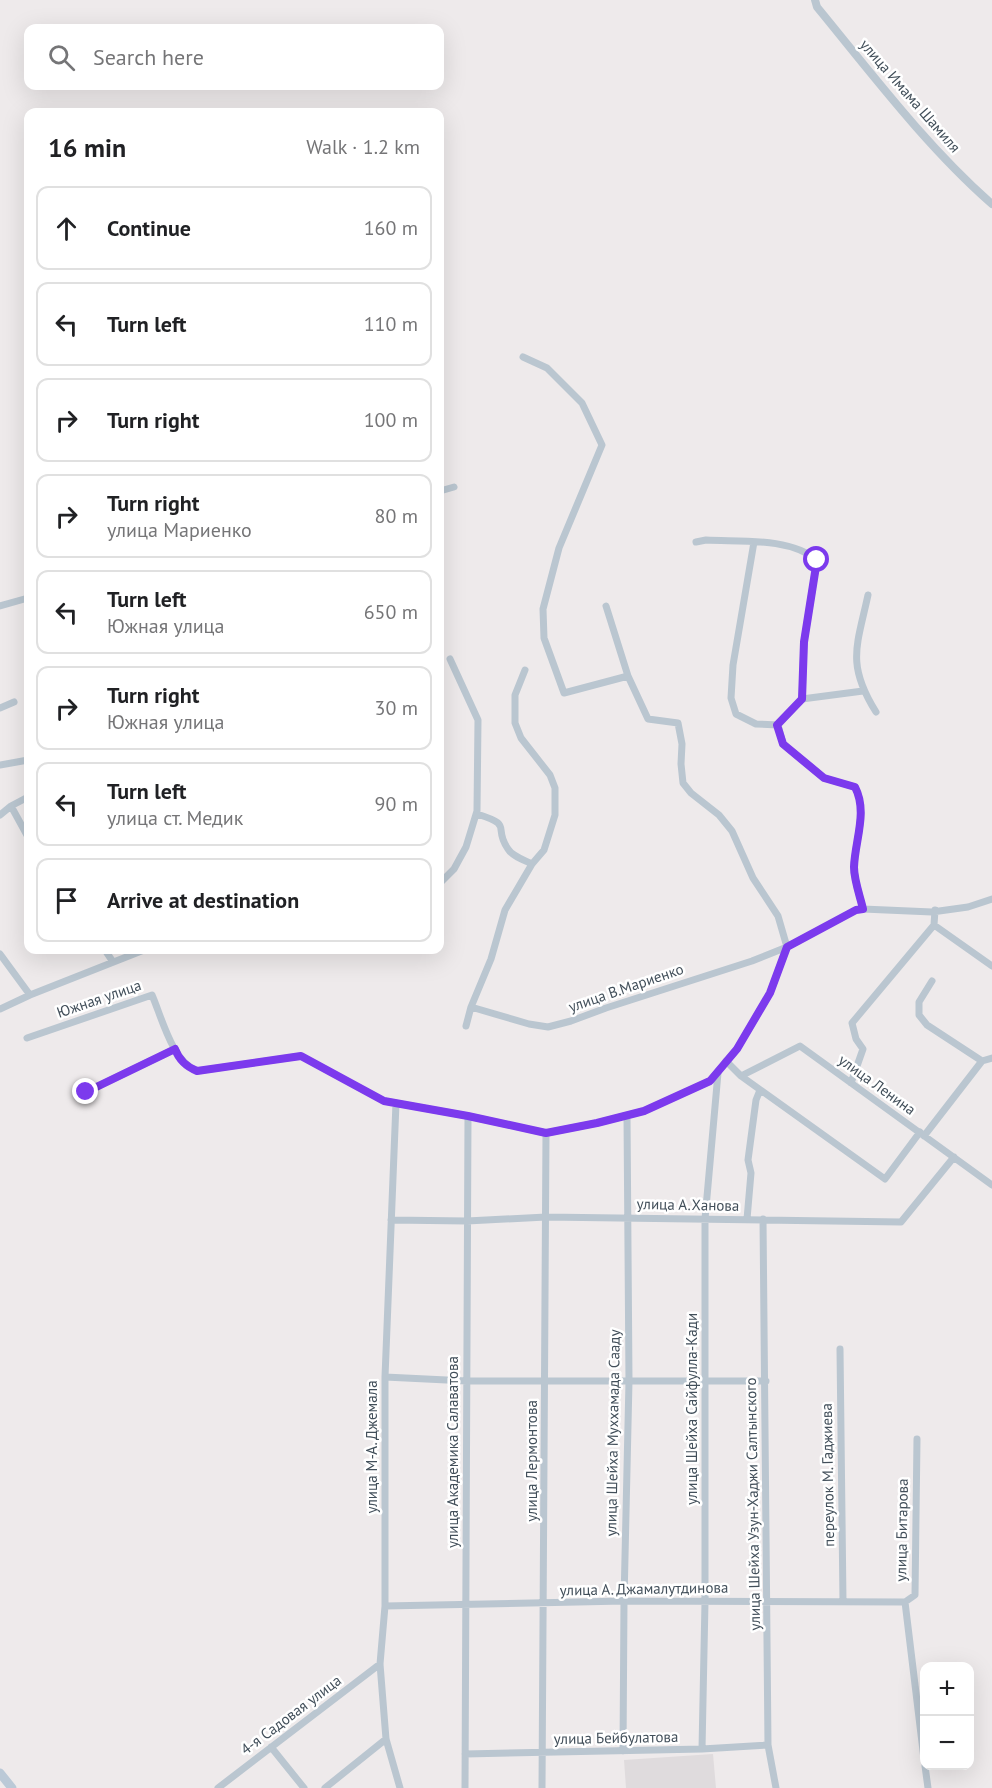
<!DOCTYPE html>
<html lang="en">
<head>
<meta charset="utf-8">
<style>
	body { margin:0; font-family:"PT Sans",sans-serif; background:#f6f6f6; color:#202124 }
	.controls { position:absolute; right:18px; bottom:18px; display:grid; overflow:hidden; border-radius:12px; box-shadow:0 6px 24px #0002 }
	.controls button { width:54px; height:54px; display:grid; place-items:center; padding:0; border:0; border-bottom:2px solid #e0e0e0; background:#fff; color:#202124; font:30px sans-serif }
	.stop { position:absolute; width:18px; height:18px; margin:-14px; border:4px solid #7c3aed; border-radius:50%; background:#fff }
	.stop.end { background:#7c3aed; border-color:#fff; box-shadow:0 2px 6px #0008 }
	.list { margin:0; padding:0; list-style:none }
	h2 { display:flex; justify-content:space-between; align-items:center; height:78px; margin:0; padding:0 24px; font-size:26px }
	h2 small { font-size:20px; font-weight:400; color:#757577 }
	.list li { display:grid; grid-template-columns:39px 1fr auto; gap:18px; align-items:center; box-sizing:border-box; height:84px; margin:0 12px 12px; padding:0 12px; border:2px solid #e0e0e0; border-radius:12px }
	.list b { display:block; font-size:22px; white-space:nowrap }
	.list p { margin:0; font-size:20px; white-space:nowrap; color:#757577 }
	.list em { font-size:20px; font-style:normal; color:#757577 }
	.icon { flex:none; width:33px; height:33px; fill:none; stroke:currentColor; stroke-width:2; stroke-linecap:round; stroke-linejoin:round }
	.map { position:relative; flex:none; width:992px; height:1788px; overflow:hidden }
	.search { position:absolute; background:#fff; box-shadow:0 6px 24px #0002; left:24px; top:24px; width:420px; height:66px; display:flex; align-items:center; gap:15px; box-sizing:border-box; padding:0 21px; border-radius:12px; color:#757577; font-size:22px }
	.panel { position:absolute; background:#fff; box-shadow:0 6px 24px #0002; left:24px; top:108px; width:420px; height:846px; border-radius:12px }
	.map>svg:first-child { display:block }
	.education { fill:#dfdbdd }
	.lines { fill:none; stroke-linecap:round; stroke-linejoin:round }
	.minor { stroke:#bac6d0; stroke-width:7 }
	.tertiary { stroke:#bac6d0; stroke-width:8 }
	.secondary { stroke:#bbc9d7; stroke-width:9 }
	.route { stroke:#7c3aed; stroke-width:8 }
	.labels { text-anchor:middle; stroke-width:5; stroke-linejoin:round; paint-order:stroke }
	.street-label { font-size:15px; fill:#424f5a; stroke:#fff }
</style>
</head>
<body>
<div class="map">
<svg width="992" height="1788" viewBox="0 0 992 1788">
	<rect width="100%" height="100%" fill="#eeeaeb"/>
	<path class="education" d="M713,1754L716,1788H626L624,1760Z"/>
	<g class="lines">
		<path class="minor" d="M523,357L547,368L582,403L602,445L559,548L543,609L544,638L564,693L628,676
			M440,491L454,487
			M696,542L706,540C740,542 789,537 817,560L804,642L802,699
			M754,542L733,665L731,698L736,714L756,724L778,725
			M868,595C857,646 846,664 876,712
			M0,606L28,598
			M606,606L628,676L648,719L678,723L682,744L681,764L683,783L691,793L719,815L732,831L753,878L778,916L787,947
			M0,708L14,702
			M778,725L783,744L824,778L855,787C868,812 855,840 854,867C854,880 860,896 863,909
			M778,725L802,699L863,691
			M0,765L28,760
			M11,806L28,837
			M477,814C515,826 492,826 508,849C512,856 524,860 532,864
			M0,815L11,806L28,797
			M440,883L454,869L466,847L477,811L478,720L450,659
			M934,925L992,966
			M105,950L113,962
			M262,950H292
			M0,954L30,995
			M932,981L919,1002V1015L927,1025L982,1061
			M471,1007L529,1024L548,1027L571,1021L606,1008L752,961L787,947L856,910L863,909L932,912L968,907L992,899
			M0,1009L30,995L144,950
			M466,1026L471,1007L491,959L505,910L532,864L544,850L555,815V788L550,775L521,738L515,723V695L525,670
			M27,1038L152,995C162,1018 172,1061 197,1071L301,1056L384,1101L468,1116L546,1133L597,1123L644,1111L710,1081L737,1049L770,993L787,947
			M726,1061L741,1076L885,1179L920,1132
			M741,1076L800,1046L992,1185
			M851,1083L863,1049L856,1039L852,1023L934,925L935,910
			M86,1092L175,1049
			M396,1103L385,1377V1606L380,1664L386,1739L400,1788
			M924,1136L982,1061L992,1058
			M747,1219L751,1173L748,1160L756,1100L760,1090
			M763,1219L768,1745L776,1788
			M391,1220L467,1221L546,1217L901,1222L954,1157
			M840,1349L843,1602
			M385,1377L467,1381H766
			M917,1439L915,1595L905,1602L924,1759
			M385,1606L624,1601L905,1602
			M271,1747L304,1788
			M702,1749L705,1602V1219L718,1073
			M623,1751L624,1601L629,1381L627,1116
			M465,1754L702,1749L768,1745
			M925,1766L928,1788
			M218,1788L380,1664
			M325,1788L386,1739
			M465,1788L468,1116
			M542,1788L546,1133"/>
		<path class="tertiary" d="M815,0L817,7C872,74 927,147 992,204"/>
		<path class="secondary" d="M0,1773L12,1788"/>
	</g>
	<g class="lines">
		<path class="route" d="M86,1092L175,1049C179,1060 187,1067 197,1071L301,1056L384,1101L468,1116L546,1133L597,1123L644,1111L710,1081L737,1049L770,993L787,947L856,910L863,909C860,896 854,880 854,867C855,840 868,812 855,787L824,778L783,744L777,725L802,699L804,642L817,560"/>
	</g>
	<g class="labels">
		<g class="street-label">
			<text transform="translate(910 96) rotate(49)" y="5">улица Имама Шамиля</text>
			<text transform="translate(626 988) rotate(-19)" y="5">улица В.Мариенко</text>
			<text transform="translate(99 999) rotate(-19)" y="5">Южная улица</text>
			<text transform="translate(877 1085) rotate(36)" y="5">улица Ленина</text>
			<text transform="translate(688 1205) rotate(1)" y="5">улица А.Ханова</text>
			<text transform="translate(692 1409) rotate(-90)" y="5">улица Шейха Сайфулла-Кади</text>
			<text transform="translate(613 1433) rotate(-89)" y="5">улица Шейха Муххамада Сааду</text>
			<text transform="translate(372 1447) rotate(-90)" y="5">улица М-А. Джемала</text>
			<text transform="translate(453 1452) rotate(-90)" y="5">улица Академика Салаватова</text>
			<text transform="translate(532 1461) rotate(-90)" y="5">улица Лермонтова</text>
			<text transform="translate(828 1475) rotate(-91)" y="5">переулок М. Гаджиева</text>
			<text transform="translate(753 1504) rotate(-91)" y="5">улица Шейха Узун-Хаджи Салтынского</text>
			<text transform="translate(902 1530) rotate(-89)" y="5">улица Битарова</text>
			<text transform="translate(644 1589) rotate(-1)" y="5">улица А. Джамалутдинова</text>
			<text transform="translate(291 1715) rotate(-37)" y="5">4-я Садовая улица</text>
			<text transform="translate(616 1738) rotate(-1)" y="5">улица Бейбулатова</text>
		</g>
	</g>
</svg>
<div class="controls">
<button>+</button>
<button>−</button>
</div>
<div class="stop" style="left:817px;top:560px"></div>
<div class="stop end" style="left:86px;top:1092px"></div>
<div class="search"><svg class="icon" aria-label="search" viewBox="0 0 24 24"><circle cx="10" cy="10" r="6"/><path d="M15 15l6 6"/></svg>Search here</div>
<section class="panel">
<h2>16 min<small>Walk · 1.2 km</small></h2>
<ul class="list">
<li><svg class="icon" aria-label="ahead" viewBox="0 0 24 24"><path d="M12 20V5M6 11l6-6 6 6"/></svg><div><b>Continue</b></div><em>160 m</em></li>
<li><svg class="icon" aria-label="left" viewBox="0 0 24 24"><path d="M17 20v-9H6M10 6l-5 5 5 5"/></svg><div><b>Turn left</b></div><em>110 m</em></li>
<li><svg class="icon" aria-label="right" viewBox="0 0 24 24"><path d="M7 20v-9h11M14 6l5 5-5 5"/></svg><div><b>Turn right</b></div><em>100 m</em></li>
<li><svg class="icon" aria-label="right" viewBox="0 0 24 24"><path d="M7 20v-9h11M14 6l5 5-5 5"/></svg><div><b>Turn right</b><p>улица Мариенко</p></div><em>80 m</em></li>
<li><svg class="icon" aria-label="left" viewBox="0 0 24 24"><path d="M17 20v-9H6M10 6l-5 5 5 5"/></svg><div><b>Turn left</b><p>Южная улица</p></div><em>650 m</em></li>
<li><svg class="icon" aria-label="right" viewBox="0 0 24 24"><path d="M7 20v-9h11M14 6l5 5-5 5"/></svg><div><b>Turn right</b><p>Южная улица</p></div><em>30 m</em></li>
<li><svg class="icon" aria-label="left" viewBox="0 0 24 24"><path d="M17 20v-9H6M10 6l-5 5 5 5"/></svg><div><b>Turn left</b><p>улица ст. Медик</p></div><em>90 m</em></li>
<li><svg class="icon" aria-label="arrive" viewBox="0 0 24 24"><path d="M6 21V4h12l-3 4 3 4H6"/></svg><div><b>Arrive at destination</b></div></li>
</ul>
</section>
</div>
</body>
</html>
